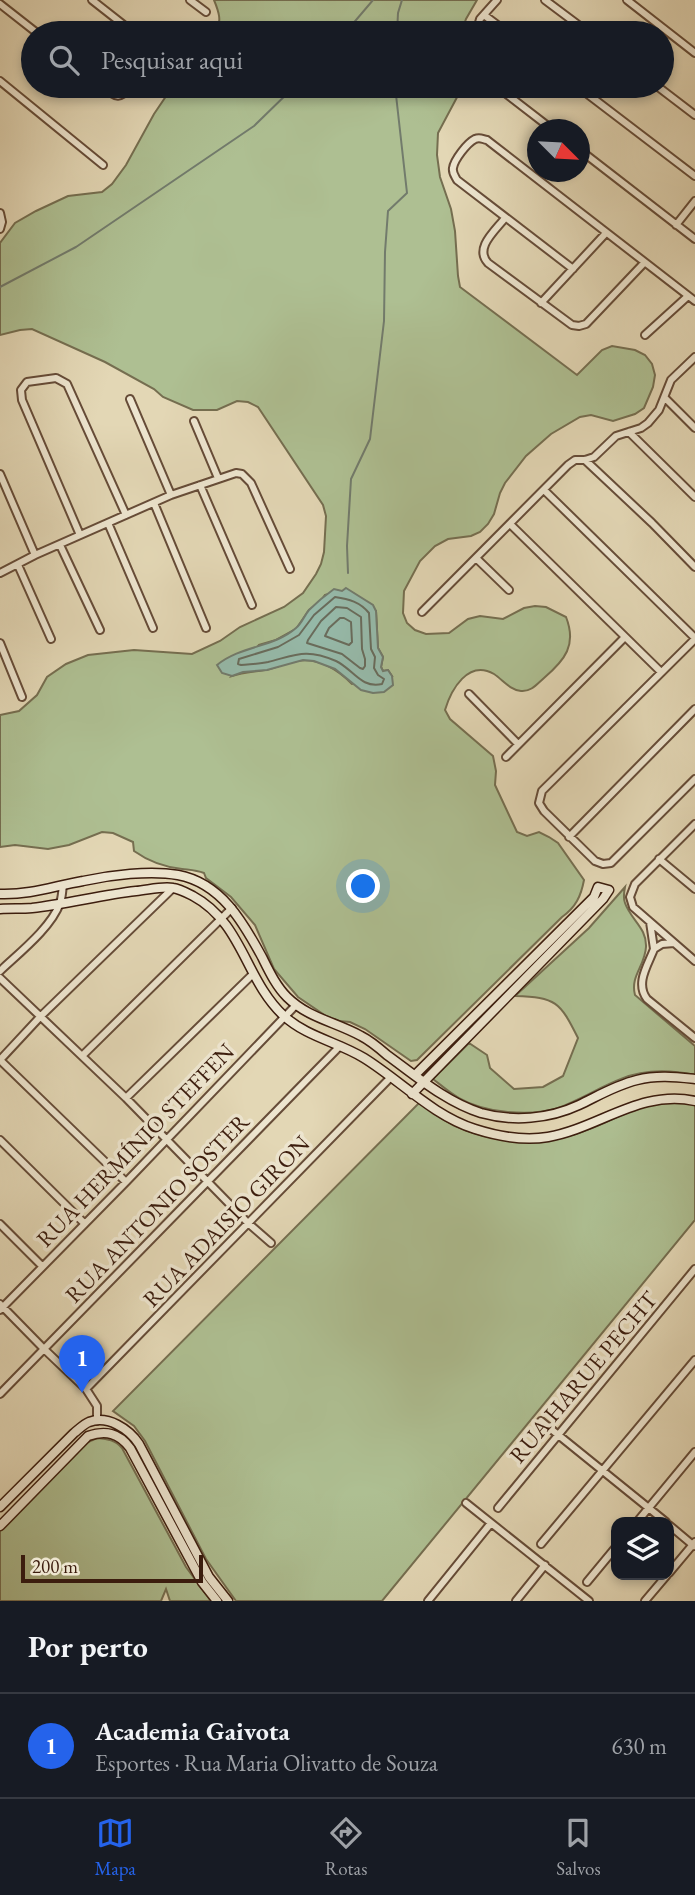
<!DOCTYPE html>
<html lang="pt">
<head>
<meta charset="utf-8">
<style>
	body { margin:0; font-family:"EB Garamond",serif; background:#242831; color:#f1f3f6 }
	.controls { position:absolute; right:21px; bottom:21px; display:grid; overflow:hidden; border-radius:14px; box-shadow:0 4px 10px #0003 }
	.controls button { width:63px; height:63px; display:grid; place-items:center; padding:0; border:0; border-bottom:2px solid #363941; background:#171b24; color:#f1f3f6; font:35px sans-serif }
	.compass { position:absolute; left:527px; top:119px; width:63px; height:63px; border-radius:50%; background:#171b24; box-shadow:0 4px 10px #0003; rotate:114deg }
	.scale { position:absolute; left:21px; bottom:18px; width:182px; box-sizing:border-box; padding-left:7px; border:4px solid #3c1d0e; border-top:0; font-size:19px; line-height:24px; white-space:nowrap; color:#3c1d0e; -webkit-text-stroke:5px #ede5cf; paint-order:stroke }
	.you { position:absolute; left:364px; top:887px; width:24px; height:24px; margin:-18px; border:5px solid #fff; border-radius:50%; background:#1a73e8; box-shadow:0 0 0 10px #1a73e833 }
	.badge { display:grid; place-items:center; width:46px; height:46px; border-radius:50%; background:#2563eb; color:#fff; font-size:23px; font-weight:700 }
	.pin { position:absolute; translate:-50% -58px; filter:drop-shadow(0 2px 4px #0008) }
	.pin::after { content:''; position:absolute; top:37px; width:24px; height:21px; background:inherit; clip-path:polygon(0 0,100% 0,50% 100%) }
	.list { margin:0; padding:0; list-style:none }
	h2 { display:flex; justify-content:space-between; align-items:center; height:91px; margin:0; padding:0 28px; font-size:30px }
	h2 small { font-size:23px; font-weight:400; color:#9ea1a6 }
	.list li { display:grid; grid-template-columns:46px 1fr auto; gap:21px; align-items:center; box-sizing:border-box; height:105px; padding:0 28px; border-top:2px solid #363941 }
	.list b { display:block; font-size:26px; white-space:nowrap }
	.list p { margin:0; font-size:23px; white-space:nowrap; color:#9ea1a6 }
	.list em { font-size:23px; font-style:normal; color:#9ea1a6 }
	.icon { flex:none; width:38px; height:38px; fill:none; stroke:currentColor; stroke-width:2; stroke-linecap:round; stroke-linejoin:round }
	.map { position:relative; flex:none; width:695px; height:1601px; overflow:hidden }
	.search { position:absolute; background:#171b24; box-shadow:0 4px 10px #0003; left:21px; right:21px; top:21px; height:77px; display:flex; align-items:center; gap:18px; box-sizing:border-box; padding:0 24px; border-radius:38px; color:#9ea1a6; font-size:26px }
	.sheet { height:196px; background:#171b24 }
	nav { display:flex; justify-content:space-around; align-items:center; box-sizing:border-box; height:98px; border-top:2px solid #363941; background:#171b24; font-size:19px; color:#9ea1a6 }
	nav a { display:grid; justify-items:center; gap:4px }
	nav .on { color:#2563eb }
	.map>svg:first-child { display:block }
	.green { fill:#aebf92; stroke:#756e50; stroke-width:2; fill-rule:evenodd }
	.water { fill:#96baaa; stroke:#727b6c; stroke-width:2 }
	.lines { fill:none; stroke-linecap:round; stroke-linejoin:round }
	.shore { stroke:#696c5c; stroke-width:2 }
	.stream { stroke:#727b6c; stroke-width:2 }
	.street-casing { stroke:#664c38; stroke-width:10 }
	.secondary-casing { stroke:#3c1d0e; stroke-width:11 }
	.street { stroke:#ede5cf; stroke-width:6 }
	.secondary { stroke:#ede5cf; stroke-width:8 }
	.labels { text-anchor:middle; stroke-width:7; stroke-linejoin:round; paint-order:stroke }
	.street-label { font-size:23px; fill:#3c1d0e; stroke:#ede5cf }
</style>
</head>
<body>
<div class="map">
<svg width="695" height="1601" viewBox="0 0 695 1601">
	<rect width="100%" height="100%" fill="#e3d7b5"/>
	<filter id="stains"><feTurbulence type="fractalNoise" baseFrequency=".00286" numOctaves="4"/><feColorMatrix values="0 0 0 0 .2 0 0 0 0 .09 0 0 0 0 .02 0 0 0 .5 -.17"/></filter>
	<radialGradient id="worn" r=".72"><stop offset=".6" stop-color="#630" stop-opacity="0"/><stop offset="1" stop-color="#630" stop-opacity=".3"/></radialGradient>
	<path class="green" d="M214,0H477L466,19L461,33H216C222,21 219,12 214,0Z
		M173,86H463L438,133L437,155L440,177L451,209L455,231L458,276L460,287L577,375L602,350L612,346L635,350L645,355L652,364L655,375L653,387L644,408L635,414L613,421L591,415L580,417L551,434L526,456L505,483L500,493L494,514L488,524L480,532L471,536L448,539L435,546L420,561L404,591L403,613L407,623L415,630L426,634L449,633L468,619L480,616L503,619L524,608L535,606L546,607L566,617C577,645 565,660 544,678C537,684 531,692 521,691C510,690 503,680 494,674C468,659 451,690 445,710L450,719L493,756L496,771L495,785L517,832L527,836L539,832L549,837L558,843L584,880C581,896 576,907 562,917L417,1060L411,1061L365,1029L350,1022L339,1021L326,1016L298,997L274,969L255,925L231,897L206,878L204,873C196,870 190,870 182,869C164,867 148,861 134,851L133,842L113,833L102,832L69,845L48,849L15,845L0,847V715L19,711L37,695L47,677L66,664L88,655L134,650L192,654L220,641L240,627L284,607L303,593L316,574L321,564L324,552L326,516L323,505L258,407L248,402L237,401L217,410H193L163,397L154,389L105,362L32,329L20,330L0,335V243L15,223L36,211L68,196L102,192L112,184L126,165L154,114ZM343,591L353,593L376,611L378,648L383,657L381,667L383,671L388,670L392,676L352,684C336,668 315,656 292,662C283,664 275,668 265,670C254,672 244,672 232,676L259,645L276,640L296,629L309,610L319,603L325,595Z
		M625,887C624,892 623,898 625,903C631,920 647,928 646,947C645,966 630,976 635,995L695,1046V1075C671,1070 645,1069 621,1079C600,1087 580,1100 558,1108C530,1117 485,1113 459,1098C450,1093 442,1086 433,1079L469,1043L487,1055L490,1068L514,1089L543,1087L563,1076L578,1038C560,1002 556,997 515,996L589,928Z
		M419,1103C431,1111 443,1120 455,1126C499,1145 547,1147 592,1128C613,1120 634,1107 657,1103C669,1101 683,1103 695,1104V1220L382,1601H236L206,1559L145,1441L134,1426L113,1411Z
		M97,1438C108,1439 115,1440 122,1448L186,1567L211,1601H170L166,1589L161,1601H0V1531L86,1443Z"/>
	<path class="water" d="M346,588L373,605L376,611L378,648L383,657L381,667L383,671L388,670L392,676L393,685L384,692L373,693L361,690L335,669L314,661L303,660L267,670L243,672L232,676L222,673L217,665C242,645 273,648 296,628C302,623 304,616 309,610C315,604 327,594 334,589L342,591Z"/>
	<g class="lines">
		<path class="shore" d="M335,597C349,599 360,602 369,613L371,649L375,657L374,668L378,675L384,679L382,684C361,689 353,669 336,661C306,648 296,655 268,662C259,664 250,664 241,665L238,664L239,659L278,647L299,635L314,615Z
			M336,607L347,608L361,617L362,649L365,659V666L363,669L360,668L342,654L307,643L308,640L321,621Z
			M340,618H344L351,622L352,642L349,645L325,636L329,628Z"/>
		<path class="stream" d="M345,33L373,0
			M397,33L398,13L402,0
			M0,287L76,247L254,126L295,86
			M348,573L347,546L351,479L370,439L384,321L385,252L388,211L407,193L395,86"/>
		<defs>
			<path id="street" d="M92,0L134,33
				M190,0L206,12
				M545,0L589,33
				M627,0L695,53
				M0,4L37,33
				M484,15L508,33
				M476,33L480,19L497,0
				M0,81L103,165
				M103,86C116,97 119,101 131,86
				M496,86L553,130
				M577,86L695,176
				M657,86L695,115
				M580,150L695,239
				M0,213L2,222L0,229
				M505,218C495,231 474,248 488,263L572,325L579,326L586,324L644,263
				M676,225L695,201
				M573,269L457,180C455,176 452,173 453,168C454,160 467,143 475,139C480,137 482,139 487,140L695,301
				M541,303L606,233
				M645,335L688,296
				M665,398L695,428
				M130,399L171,495
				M194,421L218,478
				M629,432L695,497
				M585,460L652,523L695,567
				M0,474L35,555
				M200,485L252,605
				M544,490L695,638
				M154,503L206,628
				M108,523L153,628
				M510,524L661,672
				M80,535L22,400L21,390L27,382L56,378L67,384L126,515
				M60,545L100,630
				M476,558L509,590
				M18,565L51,639
				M0,573L35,555L171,495L236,473L242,474L251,483L290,569
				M422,612L568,465L575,460H585L594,457L616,436L641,428L648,423L659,410L671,380L695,357
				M695,639L542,791L539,803L544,811L595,861L603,864L611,863L695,779
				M0,643L22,697
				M469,694L518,744
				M506,757L625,637
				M695,824L635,884L630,897L633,907L695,961
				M569,837L695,709
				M659,859L695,889
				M650,922L654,949L662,944L674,943
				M654,949C648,965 635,983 647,999L695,1038
				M0,971C19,953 51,928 60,903C62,898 62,891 63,886
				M0,978L126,1098L248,1223L271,1243
				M82,1056L232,908
				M0,1060L40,1017L173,888
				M0,1060L126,1182
				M126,1098L253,974
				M0,1140L84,1223
				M0,1224L42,1266
				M0,1304L44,1349L86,1389L97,1406V1421
				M0,1310L126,1182L296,1005
				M86,1389L391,1077
				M0,1394L340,1046
				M541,1421L666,1522
				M466,1503L589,1601
				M498,1508L695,1269
				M637,1522L695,1452
				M669,1525L694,1546
				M541,1544L695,1360
				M669,1573L695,1542
				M587,1582L616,1547
				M428,1601L491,1523
				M516,1601L545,1565
				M645,1601L667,1575"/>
			<path id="secondary" d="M0,894C31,895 54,886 83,881C110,875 150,870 178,875C221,883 243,922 262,957C269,971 276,986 287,997C308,1018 336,1022 361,1036C371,1041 379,1048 387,1055C416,1076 446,1102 481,1113C513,1122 549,1119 579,1105C598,1096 616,1085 637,1080C657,1075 675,1077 695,1079
				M0,909C11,908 21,909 32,908C67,904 101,895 136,891C148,890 162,886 173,888C180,889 187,893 193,896C243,923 245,980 284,1016C307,1037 338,1042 364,1058C401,1081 432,1115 475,1129C497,1136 525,1141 548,1137C599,1128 641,1089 695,1101
				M412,1094L603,899L609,890L598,887L594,897L415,1075
				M0,1507L74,1433C79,1429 84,1424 89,1422C108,1415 129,1429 139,1444L209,1577L228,1601
				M0,1526L88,1436C106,1430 119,1433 130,1448L202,1582L217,1601"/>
		</defs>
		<use href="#street" class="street-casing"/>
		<use href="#secondary" class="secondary-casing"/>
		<use href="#street" class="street"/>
		<use href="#secondary" class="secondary"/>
	</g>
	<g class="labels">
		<g class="street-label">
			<text transform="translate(135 1145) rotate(-46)" y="8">RUA HERMÍNIO STEFFEN</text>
			<text transform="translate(157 1208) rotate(-46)" y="8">RUA ANTONIO SOSTER</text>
			<text transform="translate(226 1221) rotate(-46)" y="8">RUA ADAISIO GIRON</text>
			<text transform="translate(583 1377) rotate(-50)" y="8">RUA HARUE PECHT</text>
		</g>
	</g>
	<rect width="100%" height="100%" filter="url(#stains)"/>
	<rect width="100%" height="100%" fill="url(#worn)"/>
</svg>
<div class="controls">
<button><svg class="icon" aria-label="layers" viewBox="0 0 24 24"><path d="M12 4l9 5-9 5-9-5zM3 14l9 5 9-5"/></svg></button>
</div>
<svg class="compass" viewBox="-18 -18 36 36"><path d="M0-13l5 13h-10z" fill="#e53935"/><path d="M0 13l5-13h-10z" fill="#9ea1a6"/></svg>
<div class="scale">200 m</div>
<div class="you"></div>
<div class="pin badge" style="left:82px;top:1393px">1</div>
<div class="search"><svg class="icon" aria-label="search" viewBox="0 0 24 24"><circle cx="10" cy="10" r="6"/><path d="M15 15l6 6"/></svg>Pesquisar aqui</div>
</div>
<section class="sheet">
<h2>Por perto<small></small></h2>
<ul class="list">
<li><span class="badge">1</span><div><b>Academia Gaivota</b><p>Esportes · Rua Maria Olivatto de Souza</p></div><em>630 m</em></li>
</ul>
</section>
<nav>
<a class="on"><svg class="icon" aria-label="map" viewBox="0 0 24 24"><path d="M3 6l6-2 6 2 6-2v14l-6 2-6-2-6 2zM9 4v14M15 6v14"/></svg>Mapa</a>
<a><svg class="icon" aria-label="directions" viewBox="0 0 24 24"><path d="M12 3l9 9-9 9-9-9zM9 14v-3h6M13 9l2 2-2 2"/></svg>Rotas</a>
<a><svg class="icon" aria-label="saved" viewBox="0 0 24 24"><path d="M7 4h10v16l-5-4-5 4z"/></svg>Salvos</a>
</nav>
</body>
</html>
